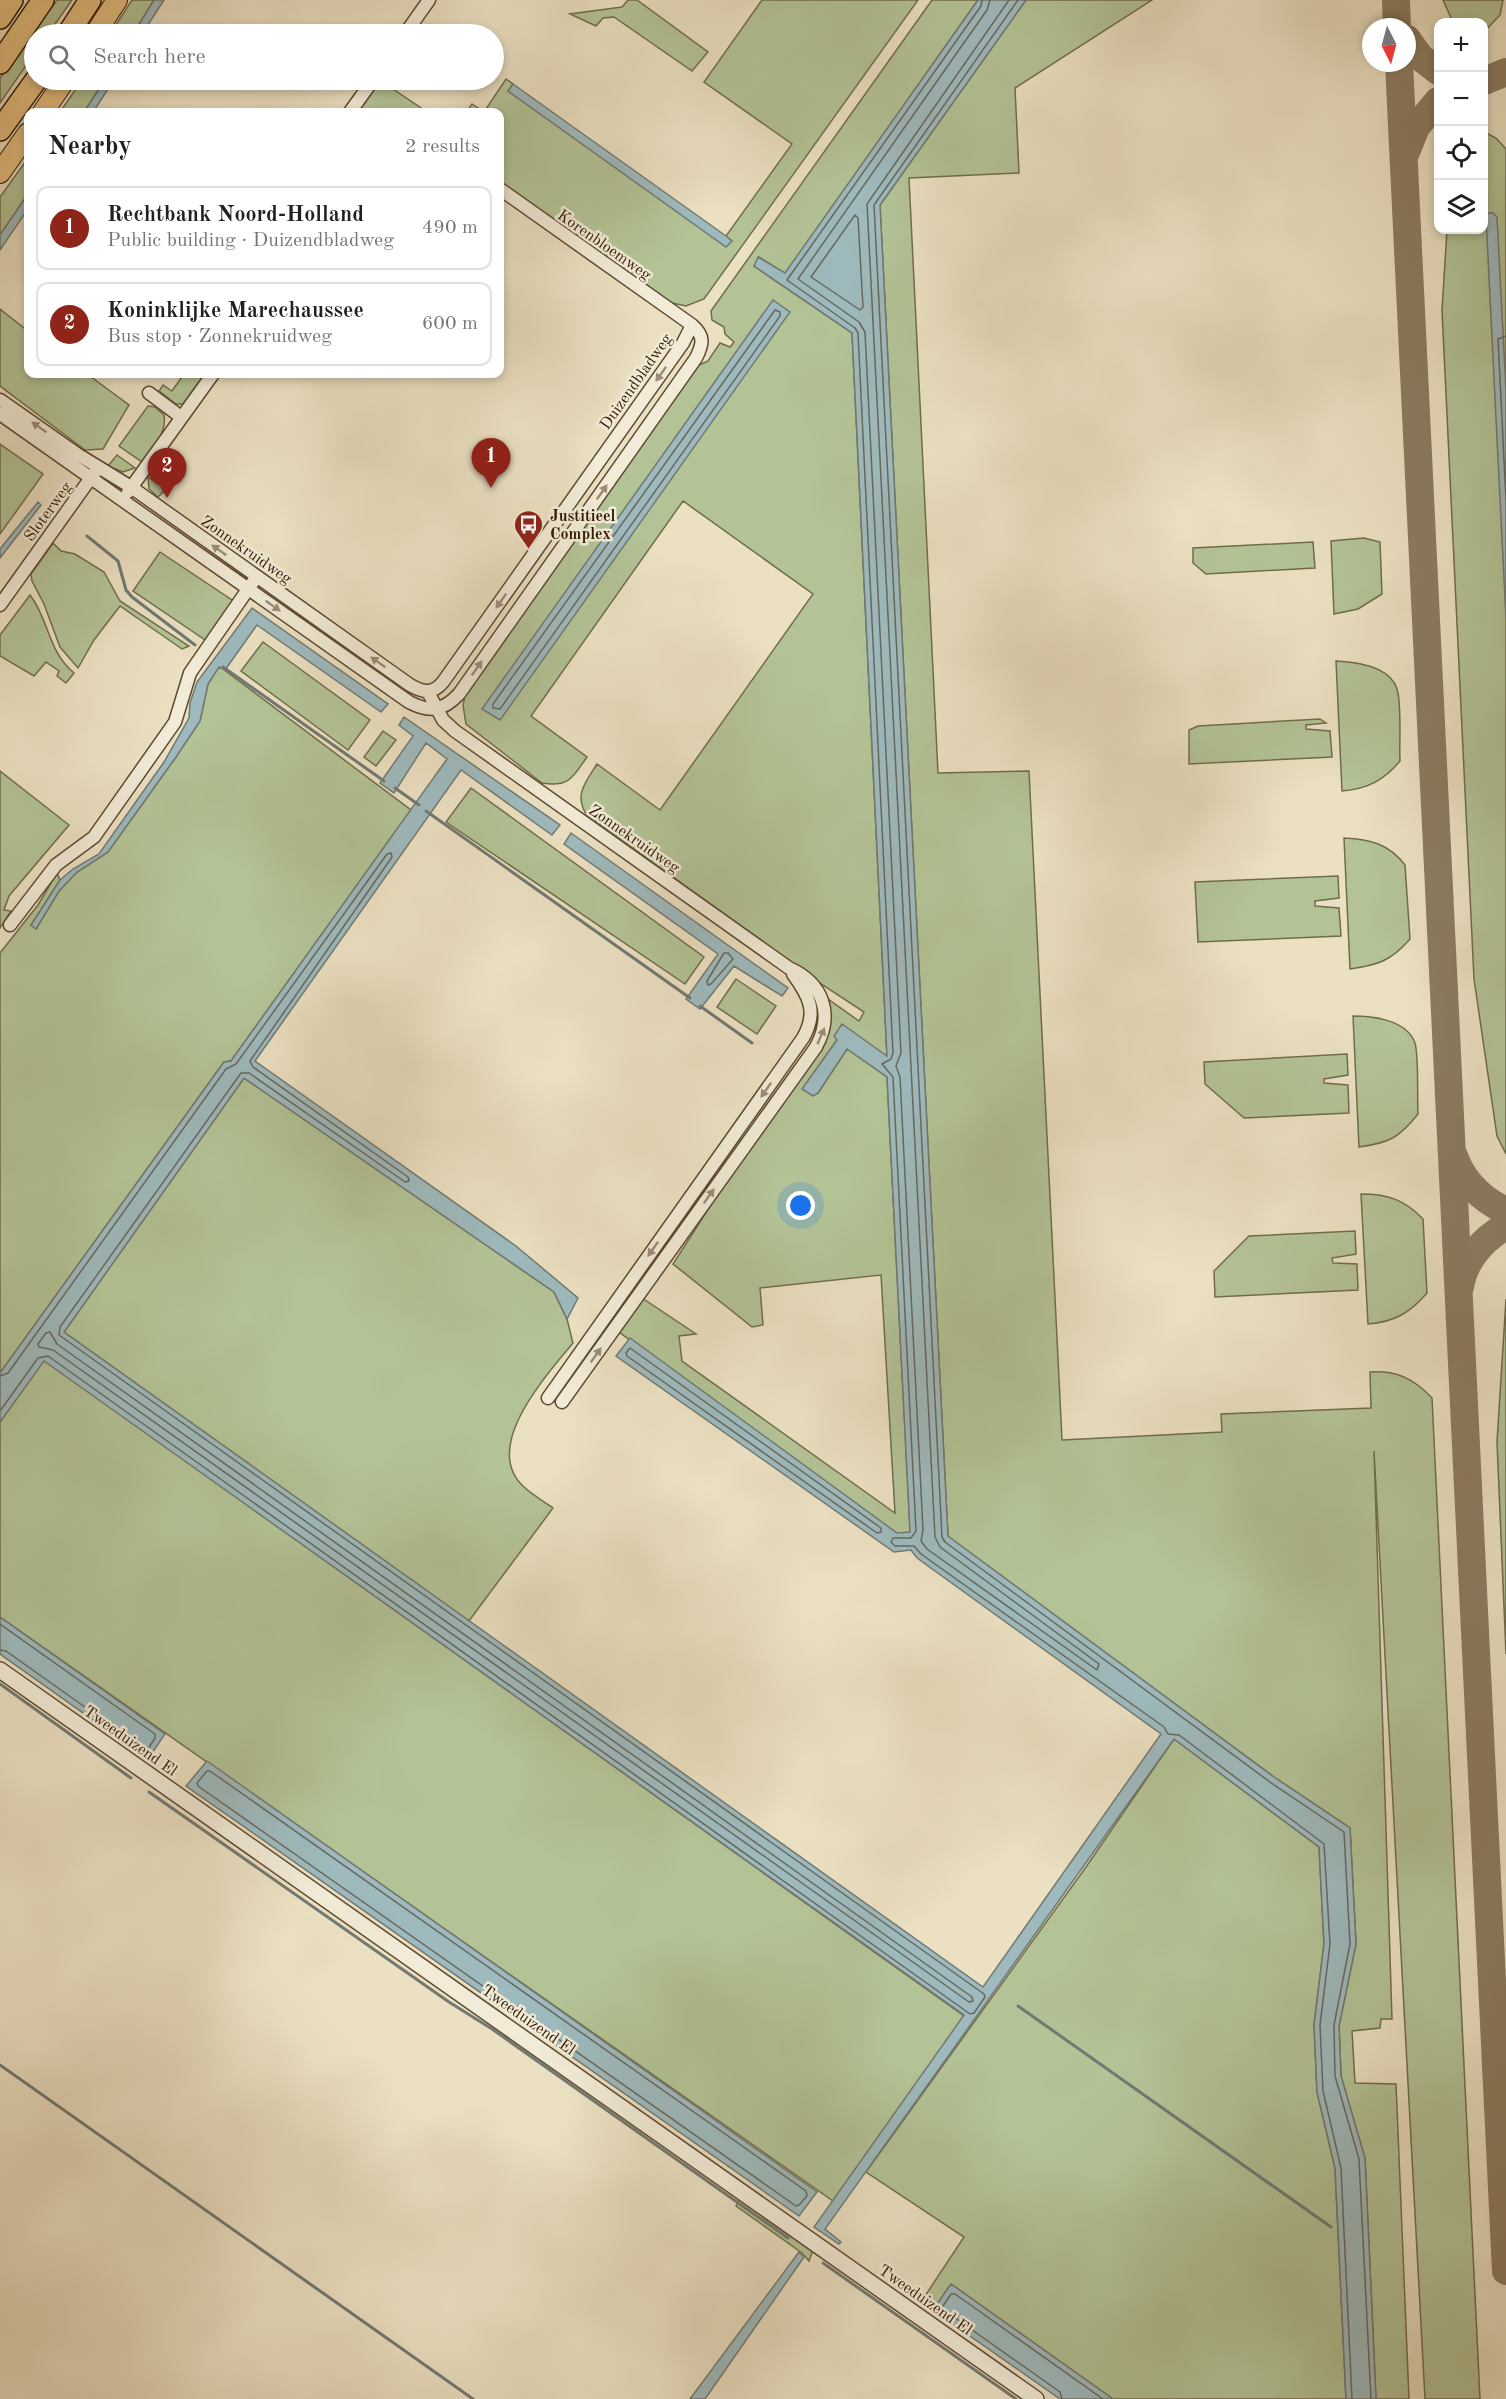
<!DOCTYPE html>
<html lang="en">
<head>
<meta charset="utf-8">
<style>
	body { margin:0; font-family:"Old Standard TT",serif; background:#f2f2f2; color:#202124 }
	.controls { position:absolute; right:18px; top:18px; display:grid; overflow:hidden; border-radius:12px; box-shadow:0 3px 9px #0003 }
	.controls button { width:54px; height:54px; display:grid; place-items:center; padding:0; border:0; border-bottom:2px solid #e0e0e0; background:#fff; color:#202124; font:30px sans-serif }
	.compass { position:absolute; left:1362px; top:18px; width:54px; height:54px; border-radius:50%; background:#fff; box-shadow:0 3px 9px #0003; rotate:174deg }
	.you { position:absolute; left:801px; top:1206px; width:21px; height:21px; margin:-15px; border:4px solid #fff; border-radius:50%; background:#1a73e8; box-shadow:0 0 0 9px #1a73e833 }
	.badge { display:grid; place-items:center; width:39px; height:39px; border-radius:50%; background:#8f2418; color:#fff; font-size:20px; font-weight:700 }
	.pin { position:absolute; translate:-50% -50px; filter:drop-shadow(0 2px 3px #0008) }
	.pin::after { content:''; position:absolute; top:32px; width:21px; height:18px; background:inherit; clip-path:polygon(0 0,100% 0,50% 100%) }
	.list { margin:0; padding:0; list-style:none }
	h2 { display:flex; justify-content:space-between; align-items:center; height:78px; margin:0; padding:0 24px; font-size:26px }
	h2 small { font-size:20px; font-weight:400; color:#757577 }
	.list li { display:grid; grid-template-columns:39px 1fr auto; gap:18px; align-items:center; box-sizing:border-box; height:84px; margin:0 12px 12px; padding:0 12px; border:2px solid #e0e0e0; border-radius:12px }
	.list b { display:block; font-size:22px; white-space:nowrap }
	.list p { margin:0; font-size:20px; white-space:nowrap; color:#757577 }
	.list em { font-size:20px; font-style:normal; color:#757577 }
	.icon { flex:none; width:33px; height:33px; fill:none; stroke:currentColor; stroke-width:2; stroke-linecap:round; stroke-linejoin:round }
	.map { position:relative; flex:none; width:1506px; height:2399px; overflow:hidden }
	.search { position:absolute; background:#fff; box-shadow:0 3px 9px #0003; left:24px; top:24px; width:480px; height:66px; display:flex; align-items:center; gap:15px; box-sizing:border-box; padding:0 21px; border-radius:33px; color:#757577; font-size:22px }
	.panel { position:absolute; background:#fff; box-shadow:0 3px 9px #0003; left:24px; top:108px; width:480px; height:270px; border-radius:12px }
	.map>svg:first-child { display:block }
	.green { fill:#b3c396; stroke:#706d4b; stroke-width:1.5 }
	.water { fill:#9ebabe; stroke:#717972; stroke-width:1.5 }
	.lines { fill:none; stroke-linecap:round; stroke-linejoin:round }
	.shore { stroke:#66685f; stroke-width:1.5 }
	.stream { stroke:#717972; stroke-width:3 }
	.taxiway { stroke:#8c7c61; stroke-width:28 }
	.minor-casing { stroke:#5d4930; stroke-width:15 }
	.tertiary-casing { stroke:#5d4930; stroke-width:18 }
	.trunk-casing { stroke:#2e1700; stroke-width:22 }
	.motorway-casing { stroke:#2e1700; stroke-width:24 }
	.minor { stroke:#f2ebd7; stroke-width:12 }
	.tertiary { stroke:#f2ebd7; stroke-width:15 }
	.trunk { stroke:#e6c081; stroke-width:20 }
	.motorway { stroke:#e6c081; stroke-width:21 }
	.oneway { fill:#9a8c76 }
	.labels { text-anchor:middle; stroke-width:5; stroke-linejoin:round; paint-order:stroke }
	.street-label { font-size:16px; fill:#2e1700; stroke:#f2ebd7 }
	.poi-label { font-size:16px; font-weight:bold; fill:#2e1700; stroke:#f2ebd7; text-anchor:start }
</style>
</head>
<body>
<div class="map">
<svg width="1506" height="2399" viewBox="0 0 1506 2399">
	<rect width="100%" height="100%" fill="#ebe0c2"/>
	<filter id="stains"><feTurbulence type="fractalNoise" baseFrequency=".00333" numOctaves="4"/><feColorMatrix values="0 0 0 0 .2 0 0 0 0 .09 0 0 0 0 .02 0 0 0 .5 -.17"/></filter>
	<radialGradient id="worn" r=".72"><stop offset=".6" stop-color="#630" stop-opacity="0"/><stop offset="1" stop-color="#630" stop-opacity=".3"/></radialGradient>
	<path class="green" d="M57,0H72L48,34H34V54L0,103V78Z
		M132,0H154L133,34H110Z
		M628,0H637L708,52L692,71L614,17L603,18L596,26L570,14L622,7Z
		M762,0H918L704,299L686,306L672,303L500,182V112H466L472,104L484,112L506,79L513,84L508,91L732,241L726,236L792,144L704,82Z
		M932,0H978L785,274L759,257L754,266L852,333L887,1057L837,1040L803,1088L818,1093L847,1049L887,1077L911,1546L619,1332L642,1298L696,1334L679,1336L682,1361L895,1513L881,1275L760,1288L763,1325L752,1327L673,1264L736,1166L824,1042L825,997L859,1021L864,1012L818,982L586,814C574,794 586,782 597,764L660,810L813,594L683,501L531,716L587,757C573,777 569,788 542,783L466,724L463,705L466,691L697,366L708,361L720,343L730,347L734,342L725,334L724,327L712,320L711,311Z
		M1026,0H1152L1015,88L1019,173L909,178L938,773L1029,771L1062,1440L1222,1432L1221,1414L1371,1408L1370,1372C1397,1370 1414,1379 1432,1398L1480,2399H1425L1374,1451L1392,2019H1381L1380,2028L1352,2031L1355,2083L1396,2084L1409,2399H1376L1365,2158L1341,2076L1339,2026L1356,1944L1350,1828L1274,1777L948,1537L880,205Z
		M1443,0H1503L1500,15L1484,32V22H1453Z
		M82,80H105L84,112H60Z
		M378,81H381L427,112H357Z
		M1484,132L1496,138L1506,149V1154L1497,1136L1474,979L1442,310L1447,230H1484Z
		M28,158V194L0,235V197Z
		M0,309L28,331V374H87L129,405L103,449L85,450L0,386Z
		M184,374H205L183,404H176L159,391L163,385L172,391Z
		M148,406L155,407L164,415C167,434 153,448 142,462L119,446Z
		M0,444L43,474L0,534Z
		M117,455L135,468L123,472L108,466Z
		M148,477L166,489L158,497L149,489Z
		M1364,538L1380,542L1382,594L1358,609L1334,614L1331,541Z
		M1313,542L1315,568L1206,574L1193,563V548Z
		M53,543L61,551L75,554L104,572L120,601L189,646L182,649L120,606L94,640L78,668L60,647L44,604L32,581L31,574Z
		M160,552L241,606L214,646L133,591Z
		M30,595C49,619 48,652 74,673L66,683L57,676L59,671L46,662L34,676L0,656V635Z
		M263,642L370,720L348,750L241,671Z
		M1336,661C1356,662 1390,666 1397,689C1402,704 1399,744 1400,761C1384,780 1368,789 1342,791Z
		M219,666L411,810L231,1061L224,1062L0,1373V953L38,905L57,873L60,880L31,925L36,929L59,891L77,872L108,852L176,757L200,721L208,684Z
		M1320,719L1326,723L1306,725V729L1330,731L1332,757L1189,764V730L1198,726Z
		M383,731L396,740L376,766L364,757Z
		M0,771L69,825L9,896L4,910L11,911L0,928Z
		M471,788L704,957L685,984L446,822Z
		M1344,838C1370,839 1389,844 1405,865L1410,939C1391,961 1378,965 1350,969Z
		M1338,876L1339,898L1315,901V906L1339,908L1341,936L1198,942L1195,882Z
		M736,979L776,1006L757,1034L717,1007Z
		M1353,1016C1373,1016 1407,1020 1415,1043C1419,1057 1417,1097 1418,1114C1399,1138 1389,1143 1359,1147Z
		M1347,1054L1348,1075L1324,1079V1083L1348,1085L1349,1113L1244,1118L1205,1084L1204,1062Z
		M244,1078L554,1292L567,1319L573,1343C547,1375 481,1446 523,1486C531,1494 543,1501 553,1508L469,1621L64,1332Z
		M1361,1194C1388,1194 1405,1200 1423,1219L1427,1293C1410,1313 1394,1322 1368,1324Z
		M1355,1231L1356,1254L1332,1258L1333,1263L1357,1264L1358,1290L1215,1297L1214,1271L1249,1236Z
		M1506,1299V1654L1497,1442Z
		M44,1360L964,2016L833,2201L0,1617V1422Z
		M1174,1739L1319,1847L1324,1944L1314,2025L1317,2092L1335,2168L1346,2399H1113L951,2284L933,2310L921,2302L964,2237L866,2172L1086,1867Z
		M740,2198L813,2250L809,2261L802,2253L736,2206Z"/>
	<path class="water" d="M154,0H164L142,34H133Z
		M978,0H1026L880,205L948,1536L1274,1777L1350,1828L1356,1944L1339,2026L1341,2076L1365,2158L1376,2399H1346L1335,2168L1317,2092L1314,2025L1324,1944L1319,1847L1174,1739L825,2229L841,2242L839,2244L814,2227L964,2015L44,1361L0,1422V1373L224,1062L231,1061L447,759L426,743L394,793L380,783L413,736L399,725L404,717L560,825L552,835L461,770L255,1061L516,1246L578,1298L567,1319L554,1292L244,1078L64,1332L983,1987L1161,1734L917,1558L911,1550L894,1552L616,1356L630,1338L897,1533L910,1532L887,1077L847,1049L818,1093L813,1096L802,1089L837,1040L834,1036L842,1024L887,1056L852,333L754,266L758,257L785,273Z
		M105,80H114L93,112H84Z
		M513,84L726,236L732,241L726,247L508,91Z
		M28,194V209L0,250V235Z
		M1488,213H1493L1497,217L1506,390V619L1486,217Z
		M773,300L790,312L500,720L482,709Z
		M38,502L41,505L0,558V549Z
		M252,608L388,704L381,712L257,625L225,670L219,667L208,684L200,721L176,757L108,852L77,872L59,891L36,929L31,925L60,880L73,869L99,854L164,762L189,718L190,703L197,682Z
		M571,833L788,988L782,996L734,966L700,1009L686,999L718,954L564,844Z
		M0,1617L165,1734L148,1759L0,1654Z
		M207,1761L817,2192L799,2216L186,1786Z
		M799,2252L804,2257L705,2399H690Z
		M951,2284L1113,2399H1060L933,2310Z"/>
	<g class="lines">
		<path class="shore" d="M982,0L981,6L787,280L855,328L858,333L893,1053L891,1059L882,1064L893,1077L916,1531L911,1538H893L891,1542L895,1546H914L921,1554L1164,1727L1168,1734L1179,1735L1324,1844L1330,1944L1320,2025L1323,2091L1341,2168L1352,2399
			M990,0L987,10L798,279L859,322L865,332L901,1053L896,1066L900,1077L923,1530L921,1541L927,1549L1097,1670L1099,1664L940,1547L935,1537L867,204L1009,0
			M1018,0L874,205L942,1537L945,1542L1270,1782L1344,1832L1350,1944L1334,2025L1335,2076L1359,2159L1371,2399
			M855,215L858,218L863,307L860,310L811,277Z
			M775,310L780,312V316L500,709L493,708V704Z
			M1506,336L1498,339L1506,500
			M728,953L733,959L711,984L708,985L707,981L724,953Z
			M50,1332L57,1344L972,1997L973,2001L969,2002L53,1350L39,1347L38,1344L46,1333Z
			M630,1348L881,1528V1532L877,1533L627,1356L626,1353Z
			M0,1376L8,1373L226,1069L236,1064L387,854L391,853L392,857L250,1061L253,1067L408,1177L409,1181L405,1182L249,1073H241L60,1327L59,1335L984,1994L985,1997L974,2013L970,2014L48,1356L38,1358L0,1411
			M0,1624L155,1734V1738L148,1749H144L6,1651L0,1650
			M207,1771H210L806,2191L807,2196L799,2205L796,2206L198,1786L197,1783Z
			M1062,2399L1060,2392L944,2310L943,2306L951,2294H955L1103,2399"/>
		<path class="stream" d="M87,536L118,561L126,590L132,597L195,645
			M223,667L384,781
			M395,788L419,805
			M426,811L690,998
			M700,1006L752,1043
			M0,1684L131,1778
			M149,1792L449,2002L492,2029L788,2238
			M1018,2006L1331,2227
			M0,2065L473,2399
			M823,2263L1016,2399"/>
		<path class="taxiway" d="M1396,0L1397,27
			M1407,39L1420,57L1438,71
			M1399,63L1506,2271
			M1484,81L1506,72
			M1406,152L1416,127L1438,101
			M1454,1156C1463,1182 1481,1199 1506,1211
			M1460,1287C1464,1260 1483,1239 1506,1226"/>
		<defs>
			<path id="minor" d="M405,34L429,0
				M350,112L373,80
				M149,393L181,417
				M0,400L77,454L131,487L410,685C424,693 433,694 443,682L683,343L692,325
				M0,414L409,702C430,713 443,711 459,694L696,358C703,344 705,336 692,325L500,189
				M128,492L213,374
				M0,605L95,472
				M428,692L443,720L455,731L789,968C823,983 834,1014 816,1047L562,1402
				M10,925L56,865L94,837L175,722L190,673L253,582
				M548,1398L803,1038C818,1012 809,996 793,974"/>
			<path id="tertiary" d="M0,1670L1036,2399"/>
			<path id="trunk" d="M95,34L117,0
				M43,112L65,80
				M0,173L28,133"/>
			<path id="motorway" d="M0,18L12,0
				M68,34L90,0
				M0,63L43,0
				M0,130L36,80"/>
		</defs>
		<use href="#minor" class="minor-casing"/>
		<use href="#tertiary" class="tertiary-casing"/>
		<use href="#trunk" class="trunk-casing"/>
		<use href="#motorway" class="motorway-casing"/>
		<use href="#minor" class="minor"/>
		<use href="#tertiary" class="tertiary"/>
		<use href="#trunk" class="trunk"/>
		<use href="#motorway" class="motorway"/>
	</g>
	<defs><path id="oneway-solid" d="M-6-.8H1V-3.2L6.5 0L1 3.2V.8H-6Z" transform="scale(1.5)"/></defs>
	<g class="oneway">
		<use href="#oneway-solid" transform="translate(661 374) rotate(125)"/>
		<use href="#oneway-solid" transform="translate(39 427) rotate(-145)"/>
		<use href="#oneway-solid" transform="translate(602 492) rotate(-55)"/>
		<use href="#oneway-solid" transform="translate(219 550) rotate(-145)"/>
		<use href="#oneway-solid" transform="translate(501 601) rotate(125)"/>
		<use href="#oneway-solid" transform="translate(273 606) rotate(35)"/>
		<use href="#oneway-solid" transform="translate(378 662) rotate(-145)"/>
		<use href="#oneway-solid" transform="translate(477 668) rotate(-55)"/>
		<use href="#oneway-solid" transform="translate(821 1036) rotate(-66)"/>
		<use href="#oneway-solid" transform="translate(766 1090) rotate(125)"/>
		<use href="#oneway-solid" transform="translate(709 1196) rotate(-55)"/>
		<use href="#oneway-solid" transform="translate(653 1249) rotate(125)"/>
		<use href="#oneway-solid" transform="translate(596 1355) rotate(-55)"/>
	</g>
	<defs>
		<symbol id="bus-pin" viewBox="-11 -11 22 30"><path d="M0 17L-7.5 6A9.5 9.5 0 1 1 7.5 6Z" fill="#8f2418" stroke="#f2ebd7"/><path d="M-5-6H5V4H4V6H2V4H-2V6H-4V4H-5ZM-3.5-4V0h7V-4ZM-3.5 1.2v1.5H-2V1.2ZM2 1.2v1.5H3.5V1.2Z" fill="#fff"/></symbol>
	</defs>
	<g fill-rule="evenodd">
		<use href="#bus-pin" x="512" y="508" width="33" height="45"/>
	</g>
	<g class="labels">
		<g class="street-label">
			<text transform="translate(605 244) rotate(35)" y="6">Korenbloemweg</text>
			<text transform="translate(635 381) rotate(-55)" y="6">Duizendbladweg</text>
			<text transform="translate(47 511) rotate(-54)" y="6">Sloterweg</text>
			<text transform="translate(247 549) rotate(35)" y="6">Zonnekruidweg</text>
			<text transform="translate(635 838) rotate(35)" y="6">Zonnekruidweg</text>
			<text transform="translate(131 1740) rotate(35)" y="6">Tweeduizend El</text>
			<text transform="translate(529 2019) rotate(35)" y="6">Tweeduizend El</text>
			<text transform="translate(926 2299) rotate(35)" y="6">Tweeduizend El</text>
		</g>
		<g class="poi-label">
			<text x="550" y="521">Justitieel<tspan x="550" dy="18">Complex</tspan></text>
		</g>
	</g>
	<rect width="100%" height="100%" filter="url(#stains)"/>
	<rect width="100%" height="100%" fill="url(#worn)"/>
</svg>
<div class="controls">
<button>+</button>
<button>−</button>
<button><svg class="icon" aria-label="locate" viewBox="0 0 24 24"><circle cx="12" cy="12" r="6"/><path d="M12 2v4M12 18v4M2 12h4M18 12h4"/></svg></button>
<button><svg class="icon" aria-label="layers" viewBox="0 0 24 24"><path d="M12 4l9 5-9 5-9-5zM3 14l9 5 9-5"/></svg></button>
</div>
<svg class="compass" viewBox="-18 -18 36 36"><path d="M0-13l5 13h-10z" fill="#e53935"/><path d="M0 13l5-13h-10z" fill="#757577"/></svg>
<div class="you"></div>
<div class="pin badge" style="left:491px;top:488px">1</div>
<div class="pin badge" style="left:167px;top:498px">2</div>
<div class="search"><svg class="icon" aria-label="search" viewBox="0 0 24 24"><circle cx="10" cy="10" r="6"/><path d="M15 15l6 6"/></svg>Search here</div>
<section class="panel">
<h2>Nearby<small>2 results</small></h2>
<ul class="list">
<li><span class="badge">1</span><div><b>Rechtbank Noord-Holland</b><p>Public building · Duizendbladweg</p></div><em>490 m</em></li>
<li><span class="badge">2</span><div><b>Koninklijke Marechaussee</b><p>Bus stop · Zonnekruidweg</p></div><em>600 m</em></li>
</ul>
</section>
</div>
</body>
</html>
